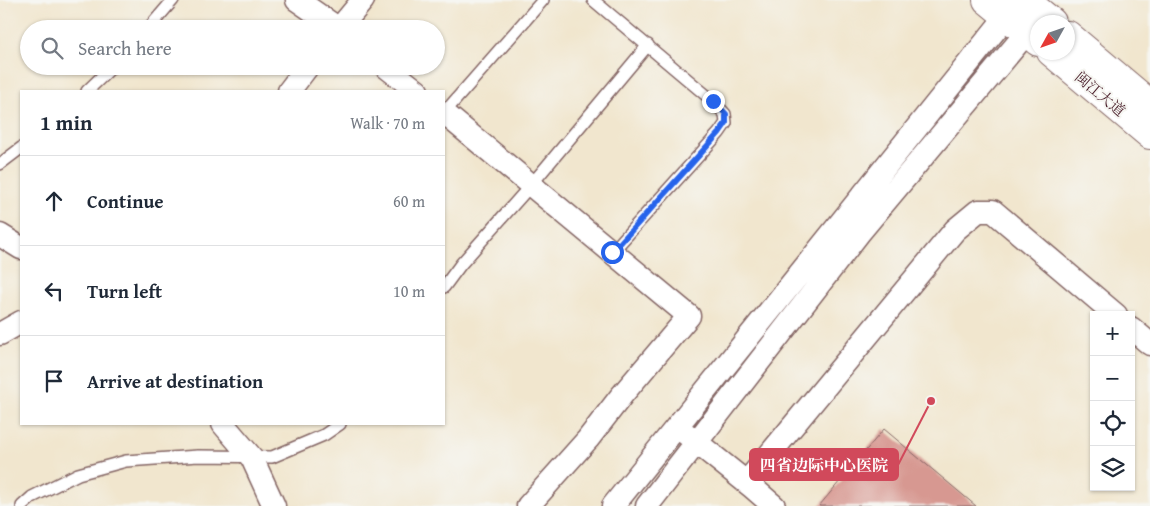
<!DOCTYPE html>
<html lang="en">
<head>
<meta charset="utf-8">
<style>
	body { margin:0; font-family:"Gentium Book Plus","Noto Serif SC",serif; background:#f2f2f3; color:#1f2937 }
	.controls { position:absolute; right:15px; bottom:15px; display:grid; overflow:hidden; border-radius:0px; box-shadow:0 1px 4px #0004 }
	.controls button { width:45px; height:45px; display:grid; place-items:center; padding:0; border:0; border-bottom:1px solid #e0e1e3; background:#fff; color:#1f2937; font:25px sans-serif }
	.compass { position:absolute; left:1030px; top:15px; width:45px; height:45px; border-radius:50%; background:#fff; box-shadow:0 1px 4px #0004; rotate:230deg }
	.stop { position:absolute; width:15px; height:15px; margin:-11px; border:4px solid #2563eb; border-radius:50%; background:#fff }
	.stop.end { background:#2563eb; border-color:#fff; box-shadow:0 1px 5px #0008 }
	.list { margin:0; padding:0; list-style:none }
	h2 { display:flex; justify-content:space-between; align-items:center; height:65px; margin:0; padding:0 20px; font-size:21px }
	h2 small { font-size:16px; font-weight:400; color:#747a83 }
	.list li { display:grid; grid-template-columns:32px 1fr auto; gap:15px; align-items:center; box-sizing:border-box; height:90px; padding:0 20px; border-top:1px solid #e0e1e3 }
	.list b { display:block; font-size:19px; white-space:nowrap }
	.list em { font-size:16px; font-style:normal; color:#747a83 }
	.icon { flex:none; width:28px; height:28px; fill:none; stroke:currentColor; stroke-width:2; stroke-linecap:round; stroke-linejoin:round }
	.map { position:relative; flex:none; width:1150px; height:506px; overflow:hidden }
	.search { position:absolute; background:#fff; box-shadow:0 1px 4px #0004; left:20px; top:20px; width:425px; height:55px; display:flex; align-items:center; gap:12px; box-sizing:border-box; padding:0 18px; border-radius:28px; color:#747a83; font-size:19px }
	.panel { position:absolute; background:#fff; box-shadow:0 1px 4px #0004; left:20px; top:90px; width:425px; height:335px; border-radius:0px }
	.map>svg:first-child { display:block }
	.building { fill:#d79891 }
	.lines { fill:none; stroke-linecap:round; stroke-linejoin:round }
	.lane-casing { stroke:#846564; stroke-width:14 }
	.street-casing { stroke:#846564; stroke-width:25 }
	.secondary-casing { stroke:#846564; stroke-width:30 }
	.lane { stroke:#fff; stroke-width:11 }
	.street { stroke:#fff; stroke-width:22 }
	.secondary { stroke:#fff; stroke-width:28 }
	.route { stroke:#2563eb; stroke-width:6 }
	.labels { text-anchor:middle; stroke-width:4; stroke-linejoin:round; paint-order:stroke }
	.street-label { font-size:15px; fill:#4a1f2b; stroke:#f6f6f2 }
	.leader { fill:none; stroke:#d1495b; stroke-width:2 }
	.callout-dot { fill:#d1495b; stroke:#f6f6f2; stroke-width:2 }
	.callout { fill:#d1495b; stroke:#d1495b; stroke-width:2 }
	.callout-label { font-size:16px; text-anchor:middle; font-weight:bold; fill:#fff }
</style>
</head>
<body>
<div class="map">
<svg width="1150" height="506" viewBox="0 0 1150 506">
	<rect width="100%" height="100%" fill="#f6f6f2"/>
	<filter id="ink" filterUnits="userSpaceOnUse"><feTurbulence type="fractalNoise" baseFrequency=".02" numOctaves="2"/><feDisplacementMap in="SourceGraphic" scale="10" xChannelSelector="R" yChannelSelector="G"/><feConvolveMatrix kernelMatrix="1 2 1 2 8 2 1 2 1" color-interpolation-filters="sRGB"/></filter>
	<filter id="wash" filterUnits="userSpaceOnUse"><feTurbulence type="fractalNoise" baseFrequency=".0096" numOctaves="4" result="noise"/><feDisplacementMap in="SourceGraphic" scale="20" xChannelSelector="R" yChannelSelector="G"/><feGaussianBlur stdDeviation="1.12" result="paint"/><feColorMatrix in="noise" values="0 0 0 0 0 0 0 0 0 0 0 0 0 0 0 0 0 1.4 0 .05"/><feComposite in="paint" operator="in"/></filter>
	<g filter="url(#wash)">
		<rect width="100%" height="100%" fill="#f1e6ce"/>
		<g id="blocks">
			<path class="building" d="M884,429L976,506H819Z"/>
		</g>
	</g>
	<g filter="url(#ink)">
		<use href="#blocks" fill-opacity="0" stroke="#846564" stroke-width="1"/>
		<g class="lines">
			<defs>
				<path id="lane" d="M593,0L713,101L725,114L726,123L719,133L612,252
					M148,29L173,0
					M87,91L113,66
					M444,113L543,0
					M0,164L21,148
					M444,287L461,264L531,185L648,45
					M22,506L32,497L78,474L126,461L198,456L272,457L324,435L340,424"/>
				<path id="street" d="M297,0L339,29
					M339,29L363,0
					M385,66L417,91
					M289,91L308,66
					M444,113L689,316L622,395L588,439L528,506
					M0,235L21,248
					M1131,328L1150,344
					M0,334L21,322
					M223,424L252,458L274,506
					M685,433L752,487
					M613,506L1017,3
					M647,506L859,233L1038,19
					M774,506L752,487L750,478L955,230L978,211H993L1116,315"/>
				<path id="secondary" d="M987,0L1038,42
					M1025,0L1052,22
					M1068,35L1150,104
					M1051,52L1150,135"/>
			</defs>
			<use href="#lane" class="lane-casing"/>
			<use href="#street" class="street-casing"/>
			<use href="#secondary" class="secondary-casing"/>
			<use href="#lane" class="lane"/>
			<use href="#street" class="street"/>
			<use href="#secondary" class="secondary"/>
		</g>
	</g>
	<g class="lines" filter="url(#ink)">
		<path class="route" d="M612,252L719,133L726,123V114L713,101"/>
	</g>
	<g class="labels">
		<g class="street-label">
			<text transform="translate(1100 94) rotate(40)" y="5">闽江大道</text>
		</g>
	</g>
	<path class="leader" d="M931 401L898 465"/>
	<circle class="callout-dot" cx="931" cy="401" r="5"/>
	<rect class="callout" x="750" y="449" width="148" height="31" rx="5"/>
	<g class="callout-label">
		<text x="824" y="471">四省边际中心医院</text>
	</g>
</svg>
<div class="controls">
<button>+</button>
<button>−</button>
<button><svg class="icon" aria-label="locate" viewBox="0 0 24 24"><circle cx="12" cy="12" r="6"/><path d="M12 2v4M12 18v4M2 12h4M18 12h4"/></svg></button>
<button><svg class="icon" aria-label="layers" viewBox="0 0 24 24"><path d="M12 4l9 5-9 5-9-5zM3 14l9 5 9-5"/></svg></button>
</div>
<svg class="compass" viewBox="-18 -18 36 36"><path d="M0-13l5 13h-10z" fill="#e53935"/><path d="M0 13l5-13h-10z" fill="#747a83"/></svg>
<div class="stop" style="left:612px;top:252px"></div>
<div class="stop end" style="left:713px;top:101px"></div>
<div class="search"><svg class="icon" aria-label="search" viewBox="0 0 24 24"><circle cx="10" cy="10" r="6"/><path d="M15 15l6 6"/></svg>Search here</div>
<section class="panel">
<h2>1 min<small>Walk · 70 m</small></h2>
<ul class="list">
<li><svg class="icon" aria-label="ahead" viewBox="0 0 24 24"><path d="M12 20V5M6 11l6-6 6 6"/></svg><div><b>Continue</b></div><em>60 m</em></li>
<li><svg class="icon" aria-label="left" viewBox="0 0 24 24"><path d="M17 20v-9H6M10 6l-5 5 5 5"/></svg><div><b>Turn left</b></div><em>10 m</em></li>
<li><svg class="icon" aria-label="arrive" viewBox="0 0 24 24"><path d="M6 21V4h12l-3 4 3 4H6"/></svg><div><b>Arrive at destination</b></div></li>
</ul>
</section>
</div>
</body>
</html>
